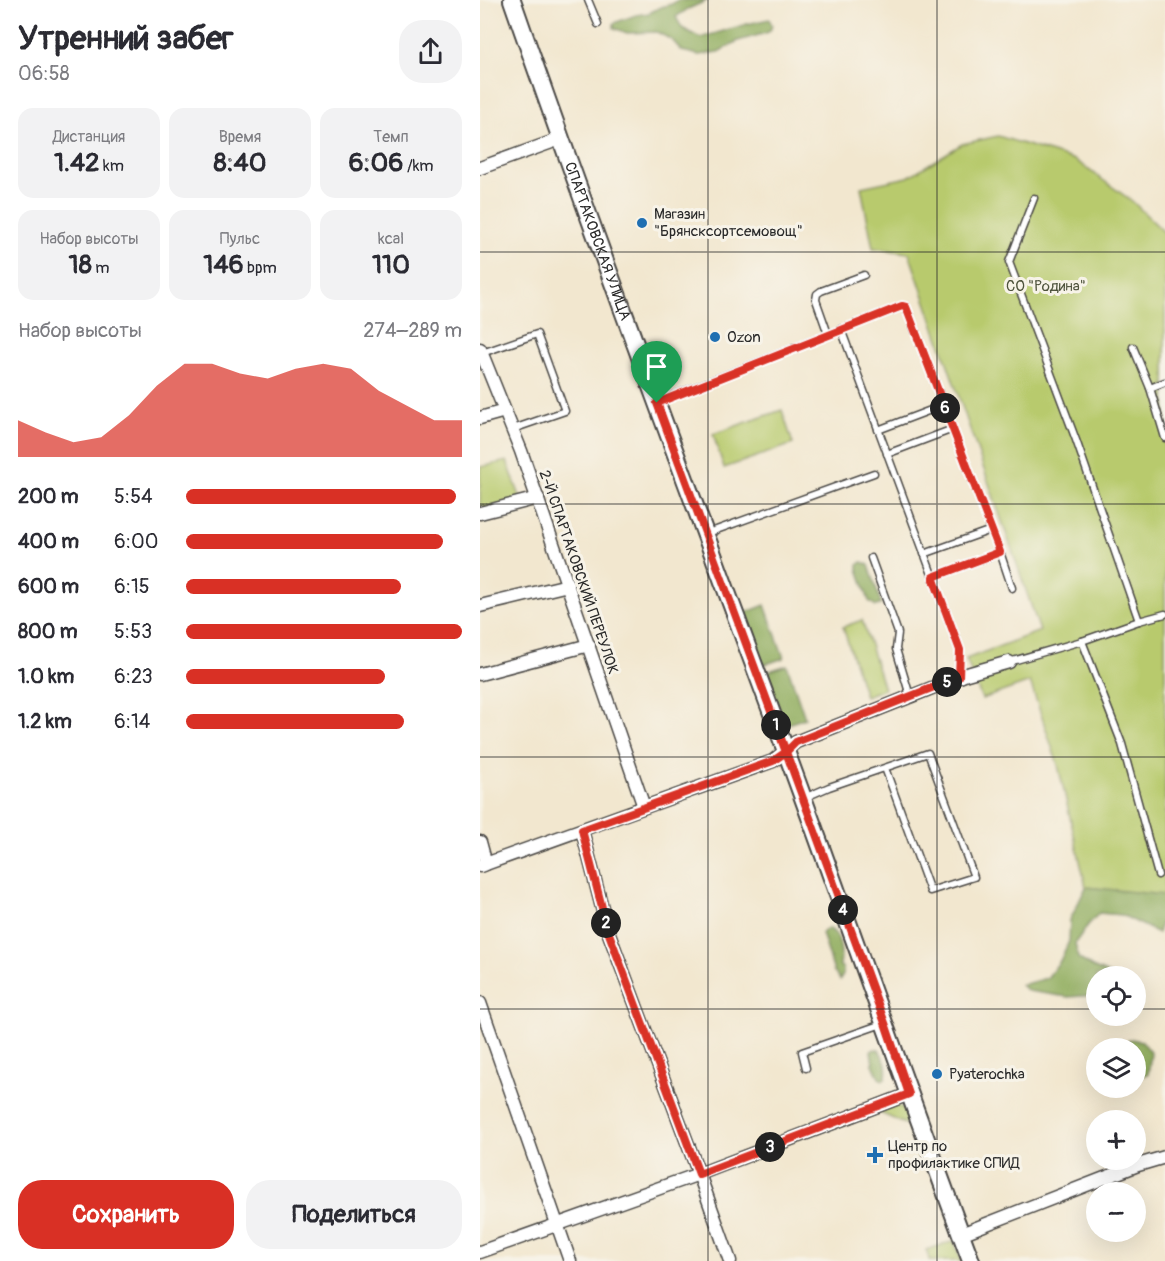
<!DOCTYPE html>
<html lang="ru">
<head>
<meta charset="utf-8">
<style>
	body { margin:0; font-family:Pangolin,sans-serif; background:#f2f2f3; color:#2b2b33; height:100vh; display:flex; flex-direction:column; font-size:22px; white-space:nowrap }
	* { box-sizing:border-box; margin:0 }
	p { font-size:20px; color:#7c7c81 }
	.icon { flex:none; width:33px; height:33px; fill:none; stroke:currentColor; stroke-width:2; stroke-linecap:round; stroke-linejoin:round }
	.map { position:relative; flex:1; overflow:hidden }
	.side { display:flex; flex-direction:column; background:#fff; width:480px }
	.side>* { flex:none }
	.buttons { position:absolute; left:606px; top:966px; display:grid; gap:12px }
	.buttons a { display:grid; place-items:center; width:60px; height:60px; border-radius:50%; background:#fff; box-shadow:0 6px 24px #0002; font-size:30px }
	.pin { position:absolute; display:grid; place-items:center; width:51px; height:51px; color:#fff; margin:-62px -26px; border-radius:50% 50% 50% 0; rotate:-45deg; box-shadow:0 0 6px #0007 }
	.pin .icon { rotate:45deg }
	.km { position:absolute; width:30px; height:30px; margin:-15px; border-radius:50%; background:#222; color:#fff; font-size:16px; line-height:30px; text-align:center }
	.round { display:grid; place-items:center; flex:none; width:63px; height:63px; border-radius:24px; background:#f2f2f3 }
	.summary { display:flex; align-items:center; justify-content:space-between; height:102px; padding:0 18px }
	h1 { font-size:33px; font-weight:700; line-height:45px }
	.stats { display:grid; grid-template-columns:repeat(3,1fr); gap:9px; height:102px; padding:6px 18px }
	.stats div { display:grid; align-content:center; border-radius:15px; background:#f2f2f3; text-align:center }
	.stats b { font-size:26px; font-weight:700 }
	.stats small { font-size:16px; font-weight:400 }
	.stats p { font-size:16px }
	.chart { height:168px; padding:12px 18px }
	.chart p { display:flex; justify-content:space-between }
	.chart svg { width:100%; height:108px; margin-top:6px; fill:#d93025; opacity:.7 }
	.primary-button { display:flex; gap:12px; margin-top:auto; padding:12px 18px }
	.primary-button a { flex:1; height:69px; border-radius:24px; background:#d93025; color:#fff; font-size:24px; font-weight:700; line-height:69px; text-align:center }
	.primary-button a+a { background:#f2f2f3; color:#2b2b33 }
	ul { padding:0 18px; list-style:none; font-size:20px }
	li { display:grid; grid-template-columns:96px 72px 1fr; align-items:center; height:45px }
	li i { height:15px; border-radius:8px; background:#d93025 }
	main { display:flex; flex:1; min-height:0 }
	.map>svg:first-child { display:block }
	.green { fill:#b8ca6d; stroke:#727a4c; stroke-width:1.5 }
	.forest { fill:#92ae60; stroke:#5e6c46; stroke-width:1.5 }
	.lines { fill:none; stroke-linecap:round; stroke-linejoin:round }
	.lane-casing { stroke:#494744; stroke-width:9 }
	.street-casing { stroke:#494744; stroke-width:15 }
	.secondary-casing { stroke:#494744; stroke-width:20 }
	.lane { stroke:#fff; stroke-width:6 }
	.street { stroke:#fff; stroke-width:12 }
	.secondary { stroke:#fff; stroke-width:16 }
	.route-casing { stroke:#fff; stroke-width:12 }
	.route { stroke:#d93025; stroke-width:8 }
	.grid { fill:none; stroke:#2b2b2b; stroke-width:1.5; stroke-opacity:0.55 }
	.poi-dot { fill:#1f6fb2; stroke:#f7f3e8; stroke-width:2 }
	.labels { text-anchor:middle; stroke-width:6; stroke-linejoin:round; paint-order:stroke }
	.poi-label { font-size:15px; fill:#2b2b2b; stroke:#f7f3e8; text-anchor:start }
	.street-label { font-size:15px; fill:#2b2b2b; stroke:#f7f3e8 }
	.park-label { font-size:15px; fill:#4e533c; stroke:#f7f3e8 }
</style>
</head>
<body>
<main>
<section class="side">
<div class="summary"><div><h1>Утренний забег</h1><p>06:58</p></div><a class="round"><svg class="icon" aria-label="share" viewBox="0 0 24 24"><path d="M12 15V3M7 8l5-5 5 5M5 13v7h14v-7"/></svg></a></div>
<div class="stats">
<div><p>Дистанция</p><b>1.42<small> km</small></b></div>
<div><p>Время</p><b>8:40</b></div>
<div><p>Темп</p><b>6:06<small> /km</small></b></div>
</div>
<div class="stats">
<div><p>Набор высоты</p><b>18<small> m</small></b></div>
<div><p>Пульс</p><b>146<small> bpm</small></b></div>
<div><p>kcal</p><b>110</b></div>
</div>
<div class="chart"><p><span>Набор высоты</span>274–289 m</p>
<svg viewBox="0 0 160 44" preserveAspectRatio="none"><path d="M0 44V29L10 34L20 38L30 36L40 27L50 15L60 6L70 6L80 10L90 12L100 8L110 6L120 8L130 17L140 23L150 29L160 29V44z"/></svg>
</div>
<ul>
<li><b>200 m</b>5:54<i style="width:98%"></i></li>
<li><b>400 m</b>6:00<i style="width:93%"></i></li>
<li><b>600 m</b>6:15<i style="width:78%"></i></li>
<li><b>800 m</b>5:53<i style="width:100%"></i></li>
<li><b>1.0 km</b>6:23<i style="width:72%"></i></li>
<li><b>1.2 km</b>6:14<i style="width:79%"></i></li>
</ul>
<div class="primary-button"><a>Сохранить</a><a>Поделиться</a></div>
</section>
<div class="map">
<svg width="685" height="1261" viewBox="0 0 685 1261">
	<rect width="100%" height="100%" fill="#f7f3e8"/>
	<filter id="ink" filterUnits="userSpaceOnUse"><feTurbulence type="fractalNoise" baseFrequency=".0167" numOctaves="2"/><feDisplacementMap in="SourceGraphic" scale="12" xChannelSelector="R" yChannelSelector="G"/><feConvolveMatrix kernelMatrix="1 2 1 2 8 2 1 2 1" color-interpolation-filters="sRGB"/></filter>
	<filter id="wash" filterUnits="userSpaceOnUse"><feTurbulence type="fractalNoise" baseFrequency=".008" numOctaves="4" result="noise"/><feDisplacementMap in="SourceGraphic" scale="24" xChannelSelector="R" yChannelSelector="G"/><feGaussianBlur stdDeviation="1.35" result="paint"/><feColorMatrix in="noise" values="0 0 0 0 0 0 0 0 0 0 0 0 0 0 0 0 0 1.4 0 .05"/><feComposite in="paint" operator="in"/></filter>
	<g filter="url(#wash)">
		<rect width="100%" height="100%" fill="#f2e7cf"/>
		<!-- green -->
		<g class="green">
			<polygon points="518,136 595,160 652,201 685,233 685,896 606,887 578,765 550,682 502,699 486,659 560,631 429,253 393,248 381,187 428,177 482,144"/>
			<polygon points="302,410 313,444 244,468 233,434"/>
			<polygon points="27,461 44,507 0,518 0,467"/>
			<polygon points="382,620 404,689 385,696 363,627"/>
			<polygon points="416,1105 427,1111 434,1128 398,1112"/>
			<polygon points="474,1241 481,1261 450,1261 446,1250"/>
		</g>
		<!-- forest -->
		<g class="forest">
			<polygon points="198,0 228,0 208,9 196,17 202,28 220,38 267,24 289,19 292,25 290,31 286,33 258,41 238,52 219,55 202,51 192,40 177,32 147,33 134,28 134,23 156,15 169,13 181,7 192,4"/>
			<polygon points="382,562 389,565 401,603 400,605 396,606 389,601 378,569 378,565"/>
			<polygon points="285,605 304,658 283,665 265,613"/>
			<polygon points="307,665 325,718 305,725 286,672"/>
			<polygon points="606,887 684,895 685,898 683,918 678,933 642,915 619,913 608,925 595,943 598,958 612,967 633,976 616,976 616,995 588,997 548,991 541,985 567,978 580,961 589,941 590,920"/>
			<path d="M 348,928 C 362,935 362,952 360,966 L 363,968 L 363,975 L 360,980 L 354,972 L 342,933 Z"/>
			<polygon points="651,1039 662,1041 671,1053 668,1074 656,1078 656,1048 640,1048 643,1044"/>
			<path d="M 395,1049 L 399,1050 C 405,1060 409,1069 405,1079 L 403,1080 L 399,1078 L 393,1064 L 391,1051 Z"/>
		</g>
	</g>
	<g filter="url(#ink)">
		<g class="lines">
			<defs>
				<g id="lane">
					<polyline points="108,0 118,24"/>
					<polyline points="554,198 529,262 596,440 659,621"/>
					<polyline points="361,329 480,650 479,676"/>
					<polyline points="348,334 336,300 337,294 341,291 384,275"/>
					<polyline points="653,347 670,388 685,438"/>
					<polyline points="2,353 57,334 85,411 33,429"/>
					<polyline points="670,388 685,382"/>
					<polyline points="177,402 422,306 426,307 520,552 453,577"/>
					<polyline points="398,430 464,405"/>
					<polyline points="407,454 473,429"/>
					<polyline points="228,533 394,473"/>
					<polyline points="520,552 532,588"/>
					<polyline points="444,554 511,530"/>
					<polyline points="391,558 418,633 416,649 430,696"/>
					<polyline points="602,641 642,744 678,875"/>
					<polyline points="529,662 602,641 659,621 685,614"/>
					<polyline points="324,798 349,787 448,753 494,877 450,891 405,768"/>
					<polyline points="326,1068 322,1052 402,1024"/>
				</g>
				<g id="street">
					<polyline points="0,168 80,139"/>
					<polyline points="0,349 41,451 164,807"/>
					<polyline points="0,418 25,411"/>
					<polyline points="0,513 58,498"/>
					<polyline points="0,606 88,585"/>
					<polyline points="0,674 109,645"/>
					<polyline points="102,830 128,931 219,1174 250,1261"/>
					<polyline points="0,842 6,864"/>
					<polyline points="0,866 293,761 316,742 487,674 529,662"/>
					<polyline points="0,1003 90,1261"/>
					<polyline points="481,1234 658,1165 685,1157"/>
					<polyline points="0,1252 219,1174 429,1094"/>
				</g>
				<g id="secondary">
					<path id="s1" d="M 32,0 C 120,253 214,503 307,754 C 369,923 428,1093 491,1261"/>
				</g>
			</defs>
			<!-- lane casing -->
			<use href="#lane" class="lane-casing"/>
			<!-- street casing -->
			<use href="#street" class="street-casing"/>
			<!-- secondary casing -->
			<use href="#secondary" class="secondary-casing"/>
			<!-- lane -->
			<use href="#lane" class="lane"/>
			<!-- street -->
			<use href="#street" class="street"/>
			<!-- secondary -->
			<use href="#secondary" class="secondary"/>
		</g>
	</g>
	<g class="lines" filter="url(#ink)">
		<defs>
			<polyline id="route" points="177,403 306,752 293,761 102,830 128,931 219,1174 429,1094 405,1023 306,752 316,742 479,677 480,650 453,577 520,552 426,307 422,306 177,403"/>
		</defs>
		<!-- route casing -->
		<use href="#route" class="route-casing"/>
		<!-- route -->
		<use href="#route" class="route"/>
	</g>
	<!-- grid -->
	<path class="grid" d="M 228,0 L 228,1261M 457,0 L 457,1261M 0,252 L 685,252M 0,504 L 685,504M 0,757 L 685,757M 0,1009 L 616,1009M 656,1009 L 685,1009"/>
	<!-- markers -->
	<g class="poi-dot">
		<circle cx="162" cy="223" r="6"/>
		<circle cx="235" cy="337" r="6"/>
		<circle cx="457" cy="1074" r="6"/>
		<path d="M392 1146h6v6h6v6h-6v6h-6v-6h-6v-6h6z"/>
	</g>
	<g class="labels">
		<!-- poi labels -->
		<g class="poi-label">
			<text x="174" y="219">Магазин<tspan x="174" dy="17">"Брянсксортсемовощ"</tspan></text>
			<text x="247" y="342">Ozon</text>
			<text x="469" y="1079">Pyaterochka</text>
			<text x="408" y="1151">Центр по<tspan x="408" dy="17">профилактике СПИД</tspan></text>
		</g>
		<!-- street labels -->
		<g class="street-label">
			<text dy="5" stroke="none"><textPath href="#s1" startOffset="256">СПАРТАКОВСКАЯ УЛИЦА</textPath></text>
			<text transform="translate(99 572) rotate(71)" y="5">2-Й СПАРТАКОВСКИЙ ПЕРЕУЛОК</text>
		</g>
		<!-- park labels -->
		<g class="park-label">
			<text x="566" y="291">СО "Родина"</text>
		</g>
	</g>
</svg>
<div class="buttons">
<a><svg class="icon" aria-label="locate" viewBox="0 0 24 24"><circle cx="12" cy="12" r="6"/><path d="M12 2v4M12 18v4M2 12h4M18 12h4"/></svg></a>
<a><svg class="icon" aria-label="layers" viewBox="0 0 24 24"><path d="M12 4l9 5-9 5-9-5zM3 14l9 5 9-5"/></svg></a>
<a>+</a>
<a>−</a>
</div>
<div class="pin" style="left:177px;top:403px;background:#1e9e55"><svg class="icon" aria-label="arrive" viewBox="0 0 24 24"><path d="M6 21V4h12l-3 4 3 4H6"/></svg></div>
<b class="km" style="left:296px;top:725px">1</b>
<b class="km" style="left:126px;top:923px">2</b>
<b class="km" style="left:290px;top:1147px">3</b>
<b class="km" style="left:363px;top:910px">4</b>
<b class="km" style="left:467px;top:682px">5</b>
<b class="km" style="left:465px;top:408px">6</b>
</div>
</main>
</body>
</html>
